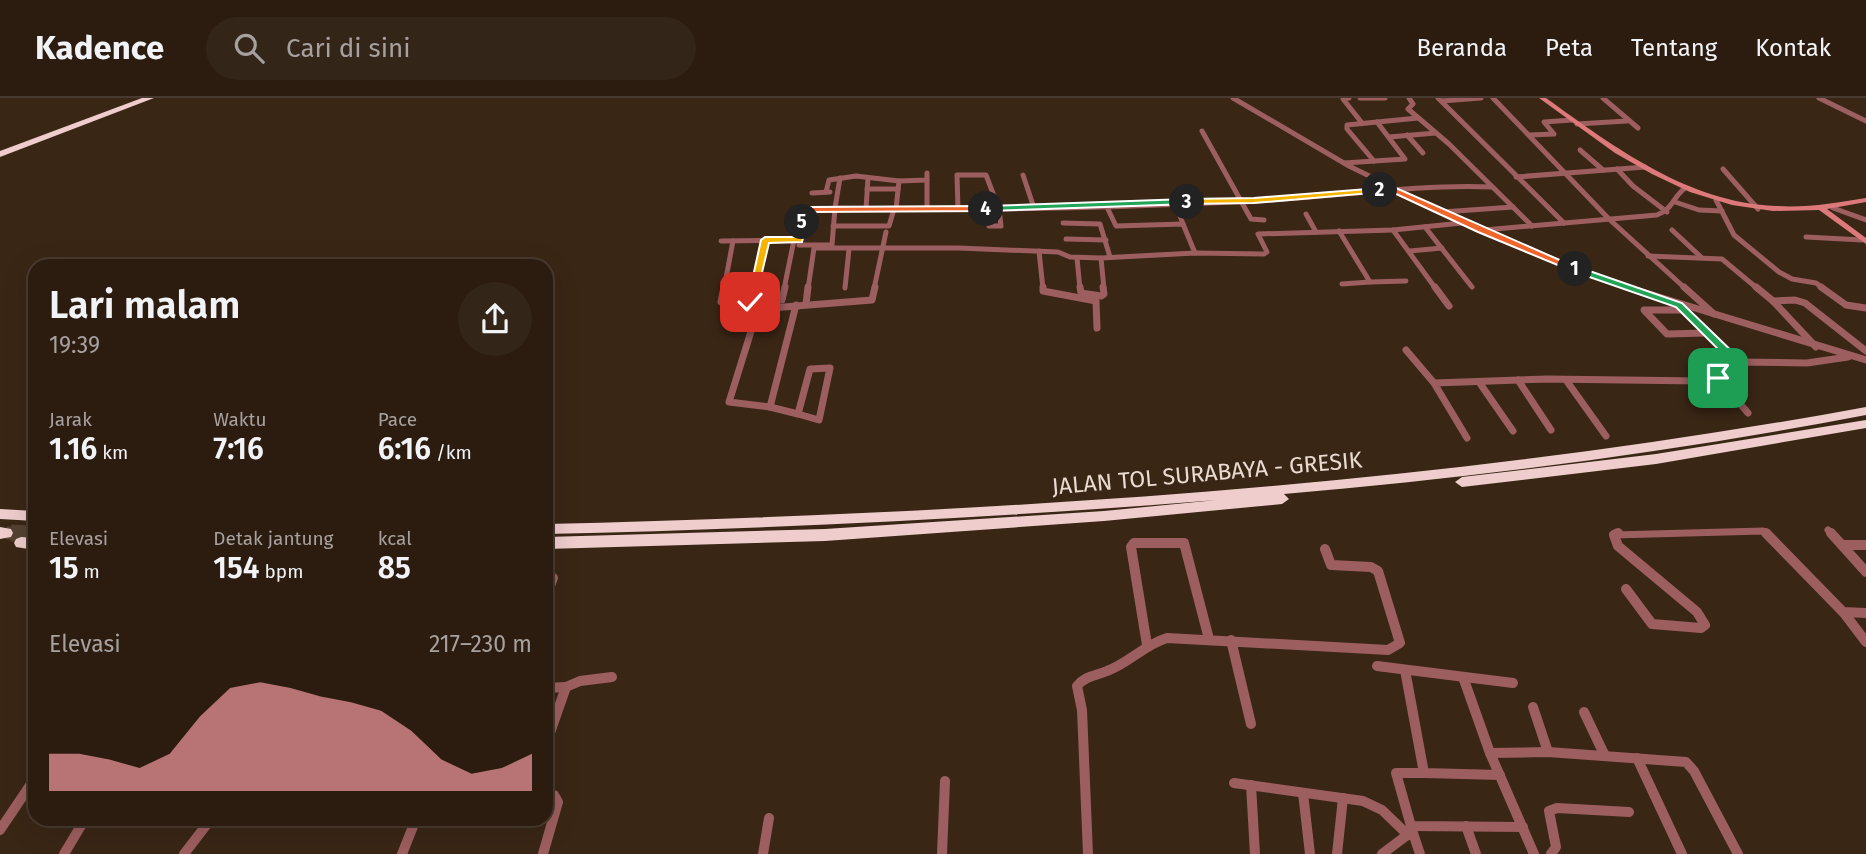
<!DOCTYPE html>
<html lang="id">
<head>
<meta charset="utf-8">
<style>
	body { margin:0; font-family:"Fira Sans",sans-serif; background:#342519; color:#f1f3f6; height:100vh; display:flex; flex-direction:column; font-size:26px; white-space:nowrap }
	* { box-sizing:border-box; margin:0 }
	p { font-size:23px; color:#a6a19f }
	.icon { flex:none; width:38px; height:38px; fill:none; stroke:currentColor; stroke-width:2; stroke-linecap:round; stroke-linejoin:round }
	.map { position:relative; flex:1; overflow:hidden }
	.sheet { position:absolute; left:28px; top:161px; width:525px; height:567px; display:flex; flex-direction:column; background:#2c1c10; border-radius:21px; box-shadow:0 7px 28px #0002,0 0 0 2px #483a30 }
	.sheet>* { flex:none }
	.pin { position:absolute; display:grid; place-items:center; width:60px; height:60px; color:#fff; margin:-30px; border-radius:14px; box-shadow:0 4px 10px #0006 }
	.km { position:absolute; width:35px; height:35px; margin:-18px; border-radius:50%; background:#222; color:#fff; font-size:19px; line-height:35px; text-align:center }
	.round { display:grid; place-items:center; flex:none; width:74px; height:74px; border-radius:37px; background:#342519 }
	.summary { display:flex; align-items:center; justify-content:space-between; height:119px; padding:0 21px }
	h1 { font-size:38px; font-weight:600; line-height:52px }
	.metrics { display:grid; grid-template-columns:repeat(3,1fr); gap:10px; height:119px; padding:7px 21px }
	.metrics div { display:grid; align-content:center }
	.metrics b { font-size:30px; font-weight:600 }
	.metrics small { font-size:19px; font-weight:400 }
	.metrics p { font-size:19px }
	.chart { height:196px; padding:14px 21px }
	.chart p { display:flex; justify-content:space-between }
	.chart svg { width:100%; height:126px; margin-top:7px; fill:#f49aa0; opacity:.7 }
	header { display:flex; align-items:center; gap:42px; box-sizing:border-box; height:98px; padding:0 35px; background:#2c1c10; border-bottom:2px solid #483a30 }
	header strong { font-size:33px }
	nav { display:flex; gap:38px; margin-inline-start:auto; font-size:24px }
	.search { width:490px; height:63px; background:#342519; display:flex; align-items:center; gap:18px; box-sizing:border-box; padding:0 24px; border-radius:38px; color:#a6a19f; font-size:26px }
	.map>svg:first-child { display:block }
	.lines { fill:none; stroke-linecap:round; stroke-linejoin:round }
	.highway-tunnel-far1 { stroke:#544131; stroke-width:13; stroke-dasharray:13 6; stroke-linecap:butt }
	.highway-tunnel { stroke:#544131; stroke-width:17; stroke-dasharray:17 9; stroke-linecap:butt }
	.street-far2 { stroke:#9d5e5f; stroke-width:5 }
	.street-far1 { stroke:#9d5e5f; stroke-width:7 }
	.street { stroke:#9d5e5f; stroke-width:10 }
	.secondary { fill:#dd797b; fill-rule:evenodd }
	.highway { fill:#eecdcc; fill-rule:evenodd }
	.split-1 { fill:#22a559; stroke:#fff; stroke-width:2 }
	.split-2 { fill:#f0652b; stroke:#fff; stroke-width:2 }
	.split-3 { fill:#f5b400; stroke:#fff; stroke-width:2 }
	.split-4 { fill:#22a559; stroke:#fff; stroke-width:2 }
	.split-5 { fill:#f0652b; stroke:#fff; stroke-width:2 }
	.split-6 { fill:#f5b400; stroke:#fff; stroke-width:2 }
	.labels { text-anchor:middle; stroke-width:7; stroke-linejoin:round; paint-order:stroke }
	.street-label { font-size:23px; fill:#e9dbd1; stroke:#3a2615 }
</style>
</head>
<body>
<header>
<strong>Kadence</strong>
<div class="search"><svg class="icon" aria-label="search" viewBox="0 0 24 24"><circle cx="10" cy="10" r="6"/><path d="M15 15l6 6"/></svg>Cari di sini</div>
<nav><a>Beranda</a><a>Peta</a><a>Tentang</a><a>Kontak</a></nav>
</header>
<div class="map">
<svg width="1866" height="756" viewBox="0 0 1866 756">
	<rect width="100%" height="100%" fill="#3a2615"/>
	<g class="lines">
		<!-- highway-tunnel-far1 -->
		<polyline class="highway-tunnel-far1" points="6,435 29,436"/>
		<!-- highway-tunnel -->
		<polyline class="highway-tunnel" points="11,435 29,436"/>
		<!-- street-far2 -->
		<g class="street-far2">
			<polyline points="1233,0 1349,68 1481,133 1631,191"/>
			<polyline points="1349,0 1343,1 1362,25"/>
			<polyline points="1360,0 1385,0"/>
			<polyline points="1409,0 1413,6 1408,11 1449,46 1532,128"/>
			<polyline points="1438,0 1564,125"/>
			<polyline points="1493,0 1609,121 1686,191"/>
			<polyline points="1603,0 1638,30"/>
			<polyline points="1819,0 1866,23"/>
			<polyline points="1442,3 1481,0"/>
			<polyline points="1577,26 1627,23"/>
			<polyline points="1202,33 1251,121 1264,122"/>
			<polyline points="1407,37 1423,55"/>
			<polyline points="1529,37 1554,36 1544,24 1572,22"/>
			<polyline points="1389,39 1436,35"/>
			<polyline points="1580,52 1603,72"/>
			<polyline points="1374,63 1347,31 1347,27 1418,20"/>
			<polyline points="1344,65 1405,61 1377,24"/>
			<polyline points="1617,71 1633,88 1667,114"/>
			<polyline points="1723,71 1758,111"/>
			<polyline points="1023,77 1034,110"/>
			<polyline points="1516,79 1645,69"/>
			<polyline points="927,82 927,111"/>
			<polyline points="867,91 898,91"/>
			<polyline points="826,94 829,82 856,78 899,83"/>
			<polyline points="812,95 830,94"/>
			<polyline points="1716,102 1734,137 1779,174 1792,181 1816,185 1824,191"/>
			<polyline points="1175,104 1183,126"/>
			<polyline points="1675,104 1699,112 1722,113"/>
			<polyline points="1106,107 1116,128 1183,126 1195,155"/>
			<polygon points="835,110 832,147 799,147 804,113"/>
			<polyline points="835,110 840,80"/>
			<path d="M 835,110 C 975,113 1115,110 1254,103 C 1334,99 1412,86 1492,89"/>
			<polyline points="1833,110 1866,122"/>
			<polyline points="866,111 868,80"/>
			<polyline points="896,111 899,83 927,82 927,75"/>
			<polyline points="958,111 957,77 986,77 999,111 1001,128 989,128"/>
			<polyline points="1442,114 1513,109"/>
			<polyline points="1306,116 1316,134"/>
			<polyline points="1063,125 1100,126 1110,159"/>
			<polyline points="833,128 889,128 894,111"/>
			<polyline points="1425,129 1472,189"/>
			<polyline points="1393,132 1436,191"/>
			<path d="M 1484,132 L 1657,117 C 1673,111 1673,99 1685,90"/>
			<polyline points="1672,132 1701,159"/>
			<polyline points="1339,133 1370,184 1406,183"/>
			<polyline points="1806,139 1862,142"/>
			<polyline points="1066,141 1106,142"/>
			<polyline points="721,143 799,142"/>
			<polyline points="1039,153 1043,191"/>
			<polyline points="1410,153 1442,150"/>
			<polyline points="1648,158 1722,161 1758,191"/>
			<polyline points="1077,160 1080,191"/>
			<polyline points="1342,186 1370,184"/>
			<polyline points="845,190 849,151"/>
			<polyline points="724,191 733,143"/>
			<polyline points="755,191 765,142"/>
			<polyline points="784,191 794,142"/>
			<polyline points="808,191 814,150 959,150 1058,154 1070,159 1101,160"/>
			<polyline points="874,191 886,134"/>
			<polyline points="1104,191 1101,160 1195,155 1264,156 1267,154 1258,136 1393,132 1462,125"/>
		</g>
		<!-- street-far1 -->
		<g class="street-far1">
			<polyline points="724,189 721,204 753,203 756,189"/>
			<polyline points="1043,189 1043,193 1096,203 1097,230"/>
			<polyline points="1080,189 1081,195 1101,198 1104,196 1103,189"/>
			<polyline points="1435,189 1449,208"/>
			<polyline points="1626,189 1866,262"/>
			<polyline points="1684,189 1714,216"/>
			<polyline points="1756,189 1773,203 1816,249"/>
			<polyline points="1821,189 1846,207 1866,210"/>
			<polyline points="782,202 785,189"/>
			<polyline points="1773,203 1795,202 1805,205 1866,253"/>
			<polyline points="806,206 808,189"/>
			<polyline points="1679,209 1738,264"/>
			<polyline points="1681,212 1644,212 1667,236 1706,235"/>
			<polyline points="1406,252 1434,285"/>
			<polygon points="830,270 819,322 798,316 810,271"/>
			<polyline points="1718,280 1748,315"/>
			<polyline points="1518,282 1551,332"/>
			<polyline points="1566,282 1606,338"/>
			<polyline points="1479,284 1513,333"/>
			<polyline points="770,309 796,207"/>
			<polyline points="798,316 770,309 729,304 758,211 872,202 875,189"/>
			<polyline points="1467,340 1434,285 1547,281 1700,283 1726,276 1738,264 1807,265 1848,259"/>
			<polyline points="1828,432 1833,437"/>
			<polyline points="1614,437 1763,433 1768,437"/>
		</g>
		<!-- street -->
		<g class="street">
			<polyline points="1618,435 1614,437 1618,448 1697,514 1705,527 1701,530 1652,526 1626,491"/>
			<polyline points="1766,435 1843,514 1866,515"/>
			<polyline points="1831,435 1866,474"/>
			<polyline points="1842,447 1866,447"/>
			<polyline points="546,498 553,480"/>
			<polyline points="1844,515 1866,544"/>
			<polyline points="1231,542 1251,626"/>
			<polyline points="1147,547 1131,449 1134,445 1184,445 1209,541"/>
			<polyline points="1377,568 1513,585"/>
			<polyline points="1405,572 1424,675 1500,677"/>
			<polyline points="1463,579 1490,655 1534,756"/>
			<polyline points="546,590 566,589"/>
			<polyline points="1533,609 1548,654"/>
			<polyline points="1584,614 1605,658"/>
			<polyline points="546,646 566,589 580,583 612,579"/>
			<polyline points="1490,655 1548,654 1686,664 1694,673 1738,756"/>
			<polyline points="1637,660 1682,756"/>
			<polyline points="1424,675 1396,675 1411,728 1523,729"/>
			<polyline points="1234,685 1363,703 1382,712 1408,737"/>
			<polyline points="1251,687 1255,756"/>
			<polyline points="1303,695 1310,756"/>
			<polyline points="1466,728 1476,756"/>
			<polyline points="1411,729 1420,756"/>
			<polyline points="0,732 35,680"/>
			<polyline points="64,756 85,721"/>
			<polyline points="184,756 211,721"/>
			<polyline points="402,756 416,721"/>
			<polyline points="543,756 558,704 554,697 546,695"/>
			<polyline points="763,756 769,720"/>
			<polyline points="942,756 945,683"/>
			<path d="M 1088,756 L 1082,612 L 1077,588 C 1085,578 1095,578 1107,573 C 1129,565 1144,547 1167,540 L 1388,552 L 1400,545 L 1378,473 L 1371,469 L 1331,467 L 1325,451"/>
			<polyline points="1337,756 1343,700"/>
			<polyline points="1382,756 1410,735"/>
			<polyline points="1551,756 1556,749 1549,713 1557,710 1629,714"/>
		</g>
		<!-- secondary -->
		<path class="secondary" d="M 1539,0 L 1546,0 C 1614,49 1689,105 1776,108 C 1806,110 1836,105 1866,100 L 1866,104 L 1827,111 L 1866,140 L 1866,146 L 1819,112 L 1773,113 L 1732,107 L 1690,94 L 1652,76 L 1615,55 Z"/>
		<!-- highway -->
		<g class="highway">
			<polygon points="142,0 154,0 0,59 0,53"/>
			<path d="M 1866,309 L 1866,317 C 1673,354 1479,379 1284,396 L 1289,401 L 1282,406 L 1104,423 L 825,443 L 546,451 L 546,439 L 825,431 L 1104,413 L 1217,402 C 994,420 770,431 546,436 L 546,426 C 988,415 1431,389 1866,309 Z"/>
			<polygon points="1866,322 1866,330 1656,366 1462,389 1455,384 1462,379 1656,356"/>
			<polygon points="0,411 35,413 35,423 0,421"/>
			<polygon points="0,429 11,431 13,435 11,439 0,441"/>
			<polygon points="21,439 35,440 35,452 16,449 14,445 16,441"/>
		</g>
	</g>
	<!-- split-1 -->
	<polygon class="split-1" points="1575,168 1682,205 1743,264 1734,277 1715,282 1715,278 1727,272 1732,265 1676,209 1572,173 1571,171"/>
	<!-- split-2 -->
	<polygon class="split-2" points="1380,90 1396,90 1580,171 1572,173 1478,134 1392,94 1377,94"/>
	<!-- split-3 -->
	<polygon class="split-3" points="1380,90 1383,94 1254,105 1187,106 1183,104 1187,101 1254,100"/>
	<!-- split-4 -->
	<polygon class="split-4" points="1187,101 1190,106 986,113 982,111 986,108"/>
	<!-- split-5 -->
	<polygon class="split-5" points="986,108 989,113 809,114 805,126 798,124 802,111 809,109"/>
	<!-- split-6 -->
	<polygon class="split-6" points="802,121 807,124 802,144 769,145 755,204 747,206 761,142 765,139 795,139 798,124"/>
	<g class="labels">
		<!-- street labels -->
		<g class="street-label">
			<text transform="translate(1207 375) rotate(-5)" y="8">JALAN TOL SURABAYA - GRESIK</text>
		</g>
	</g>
</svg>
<div class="pin" style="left:1718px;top:280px;background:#1e9e55"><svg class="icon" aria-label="arrive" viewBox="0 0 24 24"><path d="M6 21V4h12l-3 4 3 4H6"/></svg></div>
<div class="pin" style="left:750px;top:204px;background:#d93025"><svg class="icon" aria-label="check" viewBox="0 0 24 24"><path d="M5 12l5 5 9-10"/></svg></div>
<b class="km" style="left:1575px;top:171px">1</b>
<b class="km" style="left:1380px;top:92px">2</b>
<b class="km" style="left:1187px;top:104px">3</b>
<b class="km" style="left:986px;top:111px">4</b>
<b class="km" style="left:802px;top:124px">5</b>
<section class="sheet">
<div class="summary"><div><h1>Lari malam</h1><p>19:39</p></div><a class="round"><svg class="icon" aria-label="share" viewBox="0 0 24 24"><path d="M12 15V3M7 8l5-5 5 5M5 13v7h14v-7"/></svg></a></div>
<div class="metrics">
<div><p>Jarak</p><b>1.16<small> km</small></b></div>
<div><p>Waktu</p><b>7:16</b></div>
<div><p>Pace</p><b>6:16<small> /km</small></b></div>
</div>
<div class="metrics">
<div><p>Elevasi</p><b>15<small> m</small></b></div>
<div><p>Detak jantung</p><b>154<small> bpm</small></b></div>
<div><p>kcal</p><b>85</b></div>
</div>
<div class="chart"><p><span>Elevasi</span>217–230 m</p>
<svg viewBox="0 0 160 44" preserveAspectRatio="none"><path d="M0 44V31L10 31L20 33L30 36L40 31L50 18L60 8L70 6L80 8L90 11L100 13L110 16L120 23L130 33L140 38L150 36L160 31V44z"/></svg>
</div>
</section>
</div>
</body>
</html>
